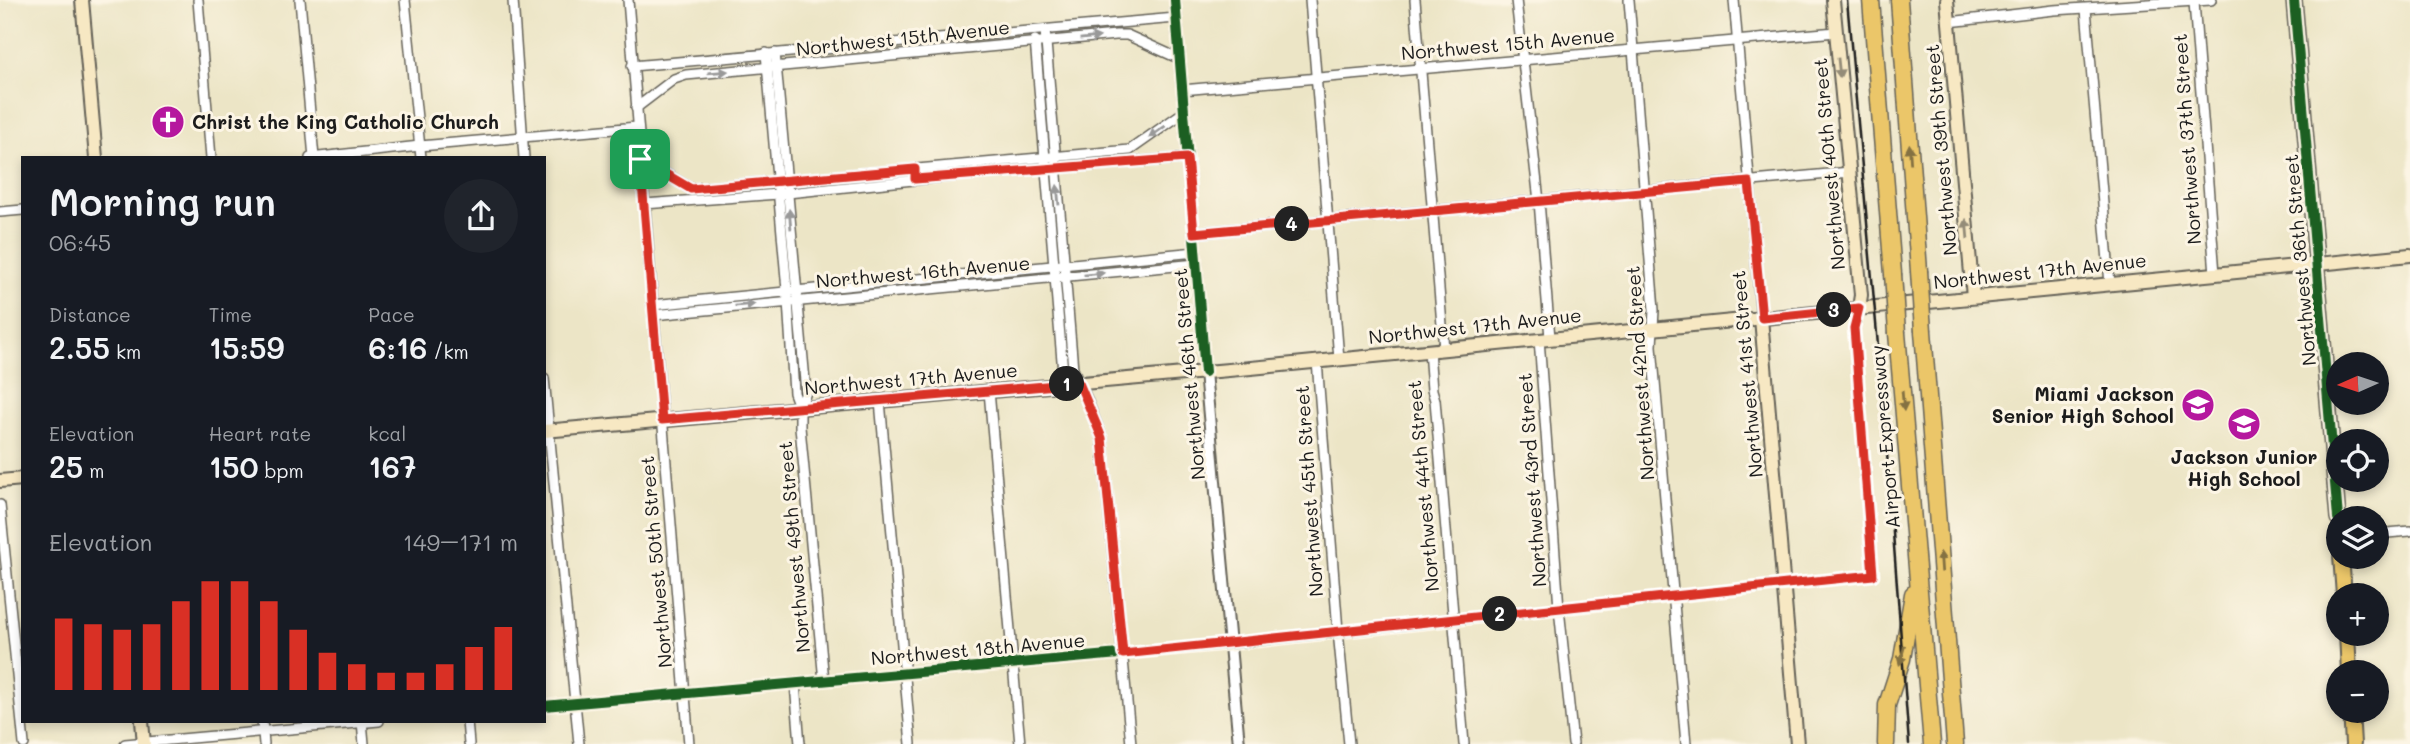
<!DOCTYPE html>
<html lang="en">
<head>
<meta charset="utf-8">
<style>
	body { margin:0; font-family:Mali,sans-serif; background:#20242c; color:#f1f3f6; height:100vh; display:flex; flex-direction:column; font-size:26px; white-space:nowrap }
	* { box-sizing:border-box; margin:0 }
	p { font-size:23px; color:#9ea1a6 }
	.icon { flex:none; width:38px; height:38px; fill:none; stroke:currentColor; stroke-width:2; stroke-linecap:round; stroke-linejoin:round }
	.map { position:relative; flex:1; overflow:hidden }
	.details { position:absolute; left:21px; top:156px; width:525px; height:567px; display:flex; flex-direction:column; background:#171b24; border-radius:0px; box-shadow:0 4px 10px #0003 }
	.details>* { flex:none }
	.needle { width:46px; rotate:267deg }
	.fabs { position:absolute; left:2326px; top:352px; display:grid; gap:14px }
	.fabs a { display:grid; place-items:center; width:63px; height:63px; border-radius:50%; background:#171b24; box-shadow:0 4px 10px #0003; font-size:35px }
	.pin { position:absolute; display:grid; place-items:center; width:60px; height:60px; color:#fff; margin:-30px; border-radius:14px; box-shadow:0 4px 10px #0006 }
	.km { position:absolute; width:35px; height:35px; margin:-18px; border-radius:50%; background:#222; color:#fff; font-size:19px; line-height:35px; text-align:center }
	.round { display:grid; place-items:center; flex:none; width:74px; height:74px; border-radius:37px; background:#20242c }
	.summary { display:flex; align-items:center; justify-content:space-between; height:119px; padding:0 28px }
	h1 { font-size:38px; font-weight:600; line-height:52px }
	.figures { display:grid; grid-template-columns:repeat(3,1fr); gap:10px; height:119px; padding:7px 28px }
	.figures div { display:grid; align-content:center }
	.figures b { font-size:30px; font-weight:600 }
	.figures small { font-size:19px; font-weight:400 }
	.figures p { font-size:19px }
	.chart { height:196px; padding:14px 28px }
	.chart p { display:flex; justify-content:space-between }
	.chart svg { width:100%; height:126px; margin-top:7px; stroke:#d93025; stroke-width:6 }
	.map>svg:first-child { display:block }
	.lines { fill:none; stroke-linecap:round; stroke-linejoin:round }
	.minor-casing { stroke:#656258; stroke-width:12 }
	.tertiary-casing { stroke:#656258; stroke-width:14 }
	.secondary-casing { stroke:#656258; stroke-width:16 }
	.primary-casing { stroke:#656258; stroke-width:18 }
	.motorway-casing { stroke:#656258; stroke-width:19 }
	.minor { stroke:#fff; stroke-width:9 }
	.tertiary { stroke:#fff; stroke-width:10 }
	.secondary { stroke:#f7e8c3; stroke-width:12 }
	.primary { stroke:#ebc669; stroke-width:14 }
	.motorway { stroke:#ebc669; stroke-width:16 }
	.rail { stroke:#1c1c1c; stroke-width:2.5 }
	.motorway-bridge-casing { stroke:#656258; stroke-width:19; stroke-linecap:butt }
	.motorway-bridge { stroke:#ebc669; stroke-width:16 }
	.cycleway-casing { stroke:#fcf5e5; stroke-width:15 }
	.cycleway { stroke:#1b5e20; stroke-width:10 }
	.oneway { fill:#999 }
	.oneway2 { fill:#948c78 }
	.oneway3 { fill:#847142 }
	.route-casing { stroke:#fff; stroke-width:14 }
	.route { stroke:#d93025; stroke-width:9 }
	.labels { text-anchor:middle; stroke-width:6; stroke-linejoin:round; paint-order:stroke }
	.street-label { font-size:19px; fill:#1c1c1c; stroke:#fcf5e5 }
	.poi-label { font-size:19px; font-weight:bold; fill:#1c1c1c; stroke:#fcf5e5; text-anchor:start }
</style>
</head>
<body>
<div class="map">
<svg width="2410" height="744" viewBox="0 0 2410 744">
	<rect width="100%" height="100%" fill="#fcf5e5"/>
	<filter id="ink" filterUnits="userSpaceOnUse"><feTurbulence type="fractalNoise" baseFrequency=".0143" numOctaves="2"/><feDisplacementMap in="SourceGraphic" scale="14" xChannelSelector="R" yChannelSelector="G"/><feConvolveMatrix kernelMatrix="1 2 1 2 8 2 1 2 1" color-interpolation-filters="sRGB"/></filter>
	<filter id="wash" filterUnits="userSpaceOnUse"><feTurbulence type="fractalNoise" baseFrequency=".00686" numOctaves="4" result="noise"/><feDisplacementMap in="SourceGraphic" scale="28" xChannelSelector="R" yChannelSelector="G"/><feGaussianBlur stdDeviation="1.57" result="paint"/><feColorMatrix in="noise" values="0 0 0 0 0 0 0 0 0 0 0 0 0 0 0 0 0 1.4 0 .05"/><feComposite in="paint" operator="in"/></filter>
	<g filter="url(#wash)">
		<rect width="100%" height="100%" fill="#ece5c6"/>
	</g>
	<g filter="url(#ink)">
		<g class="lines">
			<defs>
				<g id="minor">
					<polyline points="198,0 211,158"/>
					<polyline points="300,0 314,158"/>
					<polyline points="405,0 421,158"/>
					<polyline points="513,0 524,158"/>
					<polyline points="628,0 689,744"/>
					<polyline points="1310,0 1339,359"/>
					<polyline points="1415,0 1444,349"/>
					<polyline points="1516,0 1539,201 1550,338"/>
					<polyline points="1629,0 1654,310 1652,346 1686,744"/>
					<polyline points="1734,0 1761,318"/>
					<polyline points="2194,2 2215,274"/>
					<polyline points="2086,9 2110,284"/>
					<polyline points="1949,22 2054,10 2211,0"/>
					<polyline points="1045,30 1073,369 1086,397 1102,438 1131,744"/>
					<polyline points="1035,40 1064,384"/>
					<polyline points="766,53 788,301 794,393 800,409"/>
					<polyline points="775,53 806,392 800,409 800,427 824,681"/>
					<polyline points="632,66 1176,18"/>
					<polyline points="1182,90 1836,32"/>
					<polyline points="636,108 674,79 686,75 1116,35 1127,35 1180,59"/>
					<polyline points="310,158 420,146 637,127"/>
					<polyline points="640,158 691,189 1130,150 1184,112"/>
					<polyline points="644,204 778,194 981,173 1187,158"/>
					<polyline points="0,212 23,210"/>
					<polyline points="1194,233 1850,172"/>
					<polyline points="652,305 1196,252"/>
					<polyline points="653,315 1197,264"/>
					<polyline points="1539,339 1559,608 1573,744"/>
					<polyline points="1429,350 1432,390 1435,400 1464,744"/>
					<polyline points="1317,361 1338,631 1349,744"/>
					<polyline points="544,378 579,744"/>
					<polyline points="989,391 1020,744"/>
					<polyline points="880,401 911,744"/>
					<polyline points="0,505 24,744"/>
					<polyline points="2376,534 2410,531"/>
					<polyline points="795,684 800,744"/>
					<polyline points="544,706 1230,644 1873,575 1854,328 1859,308"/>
					<polyline points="262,721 264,744"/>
					<polyline points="362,721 364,744"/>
					<polyline points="467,721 469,744"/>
					<polyline points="125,744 379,721"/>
				</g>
				<polyline id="tertiary" points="1175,0 1205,372 1239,744"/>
				<g id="secondary">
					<polyline points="82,0 96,158"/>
					<polyline points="1833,0 1861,295 1859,308"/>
					<polyline points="1947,0 1973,297"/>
					<polyline points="1761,318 1797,744"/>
					<polyline points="544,431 1251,368 2410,255"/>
					<polyline points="0,481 23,479"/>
					<polyline points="142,721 144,744"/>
				</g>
				<g id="primary">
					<polyline points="2294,0 2338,518"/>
					<polyline points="2341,556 2344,595"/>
					<polyline points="2347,634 2349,672"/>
					<polyline points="2351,710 2353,744"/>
				</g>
				<g id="motorway">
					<polyline points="1871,0 1893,274"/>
					<polyline points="1899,0 1919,271"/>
					<polyline points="1923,331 1955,744"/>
					<polyline points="1897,333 1932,744"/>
					<polyline points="1886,744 1887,705 1902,659 1913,594"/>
				</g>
			</defs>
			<!-- minor casing -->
			<use href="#minor" class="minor-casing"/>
			<!-- tertiary casing -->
			<use href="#tertiary" class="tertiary-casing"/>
			<!-- secondary casing -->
			<use href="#secondary" class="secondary-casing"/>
			<!-- primary casing -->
			<use href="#primary" class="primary-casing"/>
			<!-- motorway casing -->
			<use href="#motorway" class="motorway-casing"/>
			<!-- minor -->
			<use href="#minor" class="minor"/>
			<!-- tertiary -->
			<use href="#tertiary" class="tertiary"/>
			<!-- secondary -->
			<use href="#secondary" class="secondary"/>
			<!-- primary -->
			<use href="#primary" class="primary"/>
			<!-- motorway -->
			<use href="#motorway" class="motorway"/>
			<!-- rail -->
			<polyline class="rail" points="1847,0 1883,401 1909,744"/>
			<defs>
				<g id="motorway-bridge">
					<polyline points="1919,271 1923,331"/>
					<polyline points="1893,274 1897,333"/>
				</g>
			</defs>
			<!-- motorway-bridge casing -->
			<use href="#motorway-bridge" class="motorway-bridge-casing"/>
			<!-- motorway-bridge -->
			<use href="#motorway-bridge" class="motorway-bridge"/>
			<defs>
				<g id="cycleway">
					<polyline points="1175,0 1205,372"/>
					<polyline points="2294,0 2338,518"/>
					<polyline points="544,706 1230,644 1873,575 1854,328 1859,308"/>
				</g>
			</defs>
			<!-- cycleway casing -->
			<use href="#cycleway" class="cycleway-casing"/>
			<!-- cycleway -->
			<use href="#cycleway" class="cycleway"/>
		</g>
		<!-- one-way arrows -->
		<defs><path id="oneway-solid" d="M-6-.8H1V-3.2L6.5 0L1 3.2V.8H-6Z" transform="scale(1.75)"/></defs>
		<g class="oneway">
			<use href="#oneway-solid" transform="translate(1090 38) rotate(-6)"/>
			<use href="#oneway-solid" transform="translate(718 72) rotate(-5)"/>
			<use href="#oneway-solid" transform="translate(1157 132) rotate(145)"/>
			<use href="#oneway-solid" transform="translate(1058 195) rotate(-95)"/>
			<use href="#oneway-solid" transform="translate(790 219) rotate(-95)"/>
			<use href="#oneway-solid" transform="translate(1094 274) rotate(-6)"/>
			<use href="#oneway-solid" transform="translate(745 305) rotate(-6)"/>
		</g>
		<g class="oneway2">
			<use href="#oneway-solid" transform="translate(1839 68) rotate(84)"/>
			<use href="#oneway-solid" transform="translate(1967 229) rotate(-95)"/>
		</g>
		<g class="oneway3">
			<use href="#oneway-solid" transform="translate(1910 154) rotate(-94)"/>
			<use href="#oneway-solid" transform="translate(1903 401) rotate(85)"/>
			<use href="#oneway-solid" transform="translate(1941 562) rotate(-94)"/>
			<use href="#oneway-solid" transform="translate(1902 655) rotate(105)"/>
		</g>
	</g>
	<g class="lines" filter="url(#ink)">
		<defs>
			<polygon id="route" points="1187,158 1194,233 1749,182 1762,318 1859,308 1854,328 1873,575 1123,654 1102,438 1079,383 662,420 640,159 691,189 915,169 915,179"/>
		</defs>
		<!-- route casing -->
		<use href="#route" class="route-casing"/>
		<!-- route -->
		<use href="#route" class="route"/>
	</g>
	<!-- icons -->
	<defs>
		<symbol id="church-disc" viewBox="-11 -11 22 22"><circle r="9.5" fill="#b5179e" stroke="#fcf5e5"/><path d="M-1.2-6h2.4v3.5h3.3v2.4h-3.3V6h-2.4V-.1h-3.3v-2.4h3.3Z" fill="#fff"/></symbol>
		<symbol id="school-disc" viewBox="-11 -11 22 22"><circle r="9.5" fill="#b5179e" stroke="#fcf5e5"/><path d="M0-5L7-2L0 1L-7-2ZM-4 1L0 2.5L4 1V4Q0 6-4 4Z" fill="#fff"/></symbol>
	</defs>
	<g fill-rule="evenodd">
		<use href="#church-disc" x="149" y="103" width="38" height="38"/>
		<use href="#school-disc" x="2179" y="386" width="38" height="38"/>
		<use href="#school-disc" x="2225" y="405" width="38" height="38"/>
	</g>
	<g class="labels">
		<!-- street labels -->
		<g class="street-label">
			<text transform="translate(903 38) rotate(-6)" y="7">Northwest 15th Avenue</text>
			<text transform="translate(1508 44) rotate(-5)" y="7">Northwest 15th Avenue</text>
			<text transform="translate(2187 139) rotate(-94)" y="7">Northwest 37th Street</text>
			<text transform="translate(1941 150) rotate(-95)" y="7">Northwest 39th Street</text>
			<text transform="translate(1829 164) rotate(-95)" y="7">Northwest 40th Street</text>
			<text transform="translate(2300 260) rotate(-95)" y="7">Northwest 36th Street</text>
			<text transform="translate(2040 271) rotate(-6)" y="7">Northwest 17th Avenue</text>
			<text transform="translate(923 272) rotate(-5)" y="7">Northwest 16th Avenue</text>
			<text transform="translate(1475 326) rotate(-6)" y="7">Northwest 17th Avenue</text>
			<text transform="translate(1640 373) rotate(-94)" y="7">Northwest 42nd Street</text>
			<text transform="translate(1189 374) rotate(-95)" y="7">Northwest 46th Street</text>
			<text transform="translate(1747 374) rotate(-95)" y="7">Northwest 41st Street</text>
			<text transform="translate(911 379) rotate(-5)" y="7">Northwest 17th Avenue</text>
			<text transform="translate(1885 437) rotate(-95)" y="7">Airport Expressway</text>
			<text transform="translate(1532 480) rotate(-94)" y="7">Northwest 43rd Street</text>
			<text transform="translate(1423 486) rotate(-95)" y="7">Northwest 44th Street</text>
			<text transform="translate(1309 491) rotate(-94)" y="7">Northwest 45th Street</text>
			<text transform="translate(794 547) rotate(-95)" y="7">Northwest 49th Street</text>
			<text transform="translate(656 562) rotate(-95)" y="7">Northwest 50th Street</text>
			<text transform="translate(978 649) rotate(-5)" y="7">Northwest 18th Avenue</text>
		</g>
		<!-- poi labels -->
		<g class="poi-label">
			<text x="192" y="129">Christ the King Catholic Church</text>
			<text x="2174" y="401" text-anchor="end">Miami Jackson<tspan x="2174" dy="22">Senior High School</tspan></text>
			<text x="2244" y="464" text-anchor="middle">Jackson Junior<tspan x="2244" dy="22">High School</tspan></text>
		</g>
	</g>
</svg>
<div class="fabs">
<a><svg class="needle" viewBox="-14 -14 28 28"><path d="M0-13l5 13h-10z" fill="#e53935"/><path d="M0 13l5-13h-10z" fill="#9ea1a6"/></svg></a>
<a><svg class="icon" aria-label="locate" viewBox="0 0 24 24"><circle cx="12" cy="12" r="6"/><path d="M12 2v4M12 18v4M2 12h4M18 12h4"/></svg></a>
<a><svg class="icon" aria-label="layers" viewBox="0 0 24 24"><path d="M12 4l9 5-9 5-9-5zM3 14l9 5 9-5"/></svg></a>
<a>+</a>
<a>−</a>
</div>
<div class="pin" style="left:640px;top:159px;background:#1e9e55"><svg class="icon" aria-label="arrive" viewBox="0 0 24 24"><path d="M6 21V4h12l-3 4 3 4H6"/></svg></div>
<b class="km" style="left:1067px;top:384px">1</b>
<b class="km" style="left:1500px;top:614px">2</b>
<b class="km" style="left:1834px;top:310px">3</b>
<b class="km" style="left:1292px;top:224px">4</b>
<section class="details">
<div class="summary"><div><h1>Morning run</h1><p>06:45</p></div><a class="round"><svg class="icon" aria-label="share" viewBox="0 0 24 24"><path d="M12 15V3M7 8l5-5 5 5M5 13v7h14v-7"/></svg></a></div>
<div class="figures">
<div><p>Distance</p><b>2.55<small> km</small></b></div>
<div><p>Time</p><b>15:59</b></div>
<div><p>Pace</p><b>6:16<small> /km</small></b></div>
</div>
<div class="figures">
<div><p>Elevation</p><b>25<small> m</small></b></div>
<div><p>Heart rate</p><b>150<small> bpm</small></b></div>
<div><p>kcal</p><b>167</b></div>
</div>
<div class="chart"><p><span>Elevation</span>149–171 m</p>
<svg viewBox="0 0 160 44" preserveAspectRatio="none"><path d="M5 44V19M15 44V21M25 44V23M35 44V21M45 44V13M55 44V6M65 44V6M75 44V13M85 44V23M95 44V31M105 44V35M115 44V38M125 44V38M135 44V35M145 44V29M155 44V22"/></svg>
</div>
</section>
</div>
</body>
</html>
